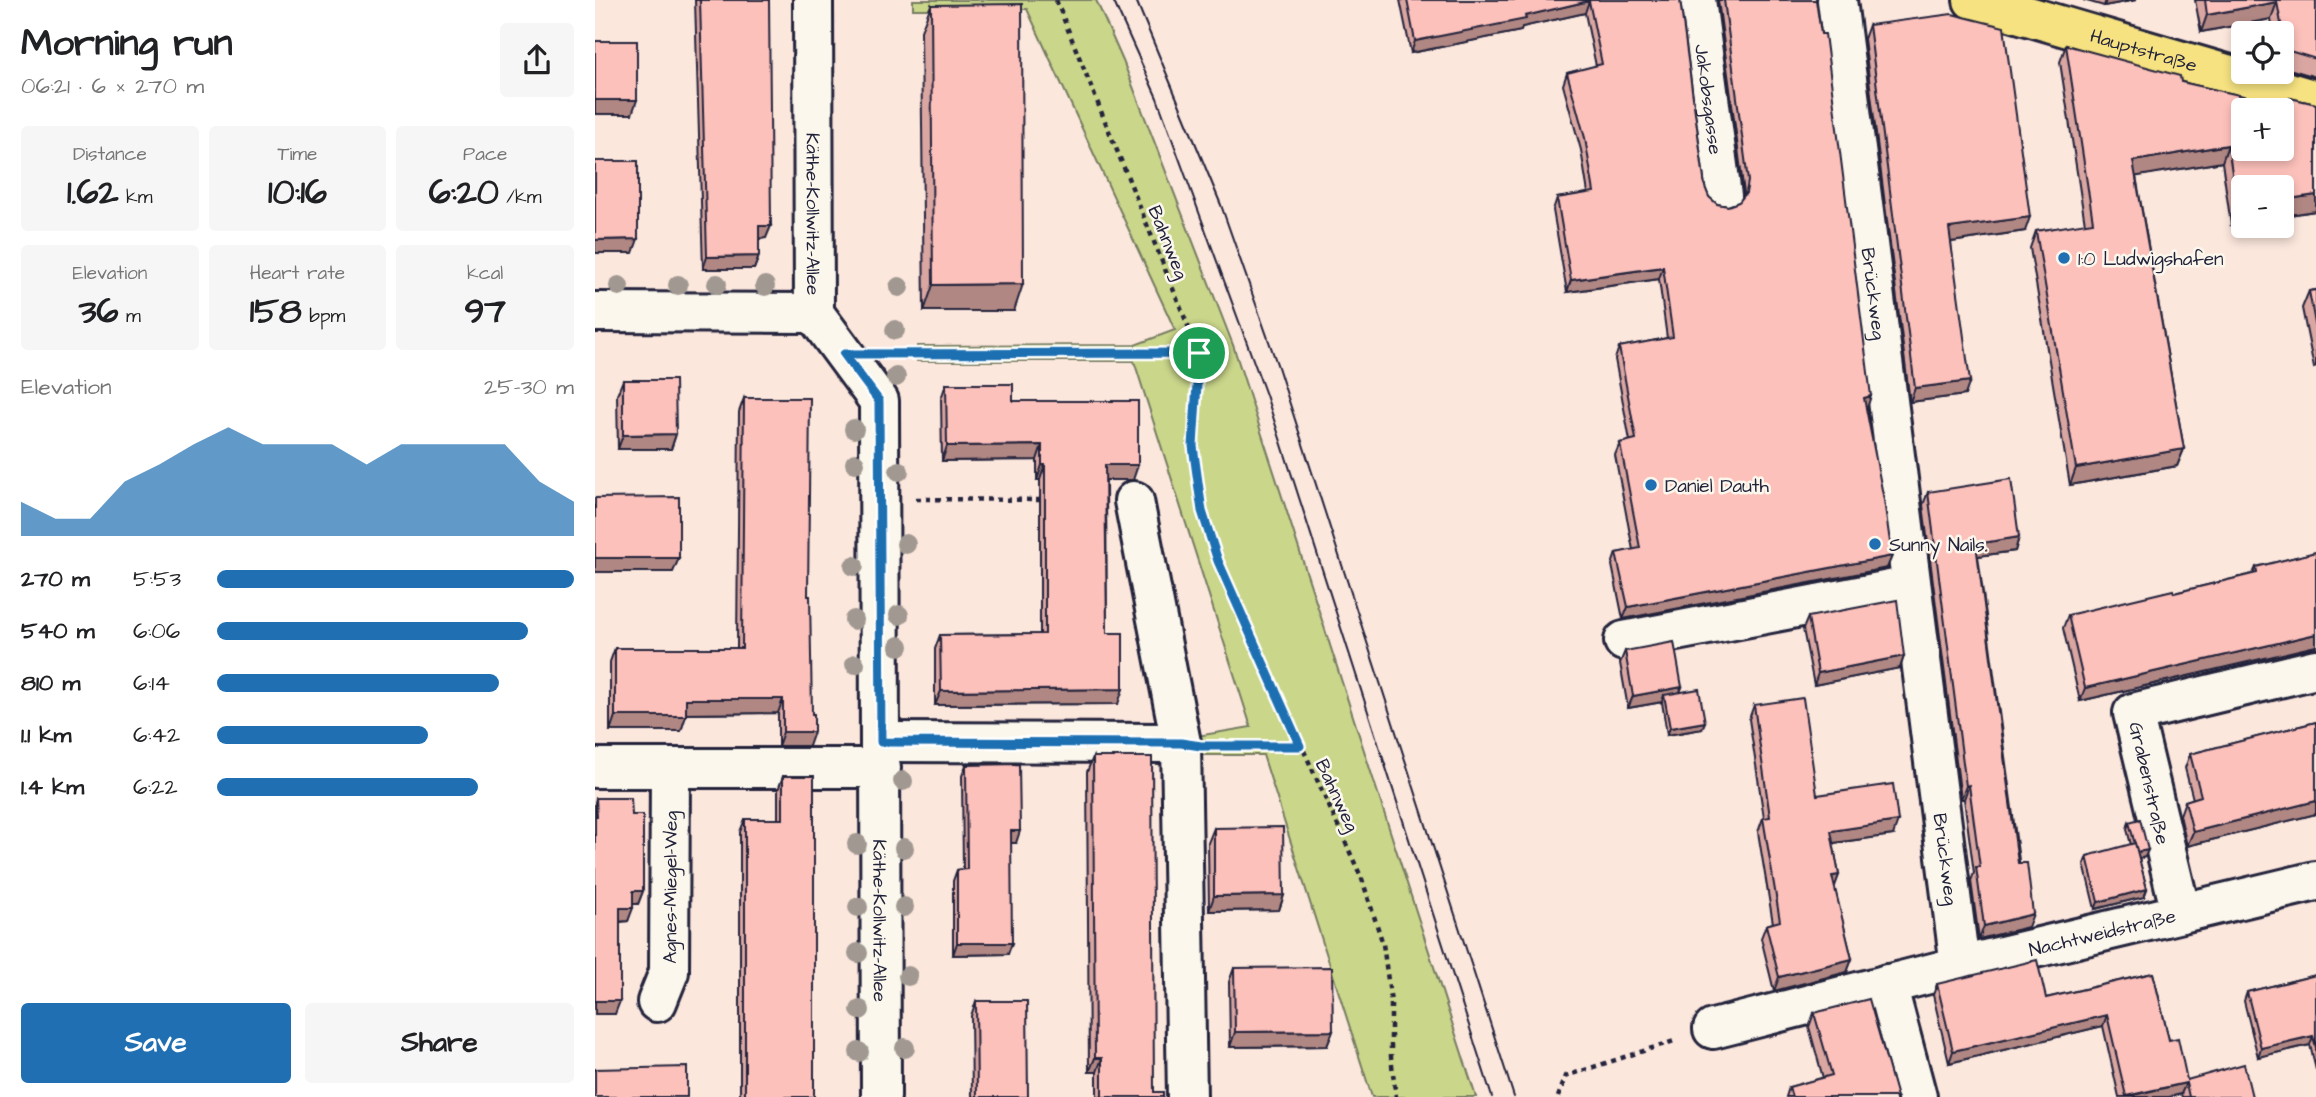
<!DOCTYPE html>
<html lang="en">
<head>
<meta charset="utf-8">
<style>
	body { margin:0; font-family:"Architects Daughter",sans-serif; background:#f6f6f6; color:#202124; height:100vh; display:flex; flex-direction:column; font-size:26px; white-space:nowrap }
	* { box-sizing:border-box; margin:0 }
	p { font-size:23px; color:#757577 }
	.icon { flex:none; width:38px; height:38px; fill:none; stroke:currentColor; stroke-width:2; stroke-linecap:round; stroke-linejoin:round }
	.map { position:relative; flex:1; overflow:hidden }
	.sheet { display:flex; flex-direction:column; background:#fff; width:595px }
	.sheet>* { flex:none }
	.tools { position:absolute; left:1636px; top:21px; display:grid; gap:14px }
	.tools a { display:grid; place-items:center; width:63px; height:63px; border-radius:7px; background:#fff; box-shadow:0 4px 10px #0003; font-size:35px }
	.pin { position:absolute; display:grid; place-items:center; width:60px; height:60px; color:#fff; margin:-30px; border:4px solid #fff; border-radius:50%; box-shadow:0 2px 7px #0007 }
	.round { display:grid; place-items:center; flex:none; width:74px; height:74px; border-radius:7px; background:#f6f6f6 }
	.head { display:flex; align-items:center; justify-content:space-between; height:119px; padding:0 21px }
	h1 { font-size:38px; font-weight:700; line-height:52px }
	.metrics { display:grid; grid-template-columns:repeat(3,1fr); gap:10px; height:119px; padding:7px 21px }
	.metrics div { display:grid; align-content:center; border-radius:7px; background:#f6f6f6; text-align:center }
	.metrics b { font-size:35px; font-weight:700 }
	.metrics small { font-size:19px; font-weight:400 }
	.metrics p { font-size:19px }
	.chart { height:196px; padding:14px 21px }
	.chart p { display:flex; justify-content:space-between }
	.chart svg { width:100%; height:126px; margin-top:7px; fill:#1f6fb2; opacity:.7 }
	.cta { display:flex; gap:14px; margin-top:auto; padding:14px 21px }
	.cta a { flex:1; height:80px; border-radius:7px; background:#1f6fb2; color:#fff; font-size:28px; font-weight:700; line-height:80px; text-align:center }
	.cta a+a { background:#f6f6f6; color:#202124 }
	ul { padding:0 21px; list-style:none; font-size:23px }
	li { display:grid; grid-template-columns:112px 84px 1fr; align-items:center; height:52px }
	li i { height:18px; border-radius:9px; background:#1f6fb2 }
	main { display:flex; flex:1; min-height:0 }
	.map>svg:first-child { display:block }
	.green { fill:#cad68a; stroke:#767c62; stroke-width:2 }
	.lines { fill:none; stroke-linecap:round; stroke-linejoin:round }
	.minor-casing { stroke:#22223b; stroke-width:44 }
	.major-casing { stroke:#22223b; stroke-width:44 }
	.path { stroke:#22223b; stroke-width:4.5; stroke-dasharray:5 5; stroke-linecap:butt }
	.minor { stroke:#fbf7ec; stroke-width:38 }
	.major { stroke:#f6e281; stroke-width:38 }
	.tram { stroke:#22223b; stroke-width:2 }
	.tree { fill:#a09891 }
	.wall { fill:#daa6a1; stroke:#22223b; stroke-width:2 }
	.shaded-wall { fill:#b18783; stroke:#22223b; stroke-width:2 }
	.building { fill:#fdc1bb; stroke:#22223b; stroke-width:2; fill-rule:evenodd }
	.route-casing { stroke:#fff; stroke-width:14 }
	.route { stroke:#1f6fb2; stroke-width:9 }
	.poi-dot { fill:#1f6fb2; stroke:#fbf7ec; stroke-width:2.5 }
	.labels { text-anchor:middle; stroke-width:5; stroke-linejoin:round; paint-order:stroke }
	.street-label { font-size:19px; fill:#22223b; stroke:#fbf7ec }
	.poi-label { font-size:19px; fill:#22223b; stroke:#fbf7ec; text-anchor:start }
</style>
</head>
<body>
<main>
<section class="sheet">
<div class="head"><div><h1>Morning run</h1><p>06:21 · 6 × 270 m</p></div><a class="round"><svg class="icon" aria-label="share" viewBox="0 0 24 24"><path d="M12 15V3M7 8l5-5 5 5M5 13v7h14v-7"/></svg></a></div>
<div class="metrics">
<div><p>Distance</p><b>1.62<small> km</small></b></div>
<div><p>Time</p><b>10:16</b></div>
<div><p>Pace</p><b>6:20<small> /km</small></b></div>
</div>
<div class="metrics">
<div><p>Elevation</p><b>36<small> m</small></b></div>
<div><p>Heart rate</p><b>158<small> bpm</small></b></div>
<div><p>kcal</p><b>97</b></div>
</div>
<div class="chart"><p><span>Elevation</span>25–30 m</p>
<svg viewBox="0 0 160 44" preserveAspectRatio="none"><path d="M0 44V32L10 38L20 38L30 25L40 19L50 12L60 6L70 12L80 12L90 12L100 19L110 12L120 12L130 12L140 12L150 25L160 32V44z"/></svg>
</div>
<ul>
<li><b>270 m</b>5:53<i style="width:100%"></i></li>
<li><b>540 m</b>6:06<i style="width:87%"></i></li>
<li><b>810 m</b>6:14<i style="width:79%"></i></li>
<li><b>1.1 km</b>6:42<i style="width:59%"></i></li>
<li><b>1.4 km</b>6:22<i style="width:73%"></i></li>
</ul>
<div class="cta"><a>Save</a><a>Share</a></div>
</section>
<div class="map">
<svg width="1721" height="1097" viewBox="0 0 1721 1097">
	<rect width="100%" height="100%" fill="#fce7dd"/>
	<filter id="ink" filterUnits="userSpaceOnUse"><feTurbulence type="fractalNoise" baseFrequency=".0143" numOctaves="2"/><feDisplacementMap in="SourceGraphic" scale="14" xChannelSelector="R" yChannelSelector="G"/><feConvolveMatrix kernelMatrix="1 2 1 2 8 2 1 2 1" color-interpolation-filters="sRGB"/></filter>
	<g filter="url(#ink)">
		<!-- green -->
		<polygon class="green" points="318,0 501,0 528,61 638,345 881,1097 777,1097 668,755 600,755 596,737 656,727 539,361 322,361 322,346 540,345 580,330 432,9 318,9"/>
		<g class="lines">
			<defs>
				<g id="minor">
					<path id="s1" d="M 218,0 L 219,313 L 284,401 L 286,1097"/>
					<path id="s2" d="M 1101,0 L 1127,196"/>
					<path id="s3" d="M 1242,0 L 1365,966"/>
					<polyline points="0,312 219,313"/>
					<polyline points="539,501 586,743 592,1097"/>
					<polyline points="1029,641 1316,586"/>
					<polyline points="286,742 586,743"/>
					<polyline points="0,768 286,768"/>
					<polyline points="1586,913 1538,713 1721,669"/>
					<polyline points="1292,984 1322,1097"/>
					<path id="s4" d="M 62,1002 L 74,972 L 75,769"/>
					<path id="s5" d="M 1118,1029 L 1365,966 L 1721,881"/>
				</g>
				<g id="major">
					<path id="s6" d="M 1378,0 L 1721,100"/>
				</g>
			</defs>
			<!-- minor casing -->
			<use href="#minor" class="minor-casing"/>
			<!-- major casing -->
			<use href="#major" class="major-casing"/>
			<!-- path -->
			<g class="path">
				<polyline points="461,0 604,353 599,446 607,511 623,561 767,879 788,944 796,1002 796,1057 801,1097"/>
				<polyline points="299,354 604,353"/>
				<polyline points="321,499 449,500"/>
				<polyline points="625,746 705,746"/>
				<polyline points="963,1097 971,1076 1082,1040"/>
			</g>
			<!-- minor -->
			<use href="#minor" class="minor"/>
			<!-- major -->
			<use href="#major" class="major"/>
			<!-- tram -->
			<g class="tram">
				<polyline points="518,0 562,98 671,395 897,1097"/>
				<polyline points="541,0 626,205 683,367 919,1097"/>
			</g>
		</g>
		<!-- trees -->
		<g class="tree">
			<circle cx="122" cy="284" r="10"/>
			<circle cx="83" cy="285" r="10"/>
			<circle cx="24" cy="286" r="10"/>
			<circle cx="170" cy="286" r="10"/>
			<circle cx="304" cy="287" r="10"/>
			<circle cx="300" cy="330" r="10"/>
			<circle cx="301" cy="377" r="10"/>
			<circle cx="259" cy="429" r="10"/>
			<circle cx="260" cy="463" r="10"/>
			<circle cx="304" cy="471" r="10"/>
			<circle cx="311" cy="544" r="10"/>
			<circle cx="259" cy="566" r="10"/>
			<circle cx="304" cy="615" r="10"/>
			<circle cx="259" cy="620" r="10"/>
			<circle cx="304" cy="646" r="10"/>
			<circle cx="260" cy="664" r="10"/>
			<circle cx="308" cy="781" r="10"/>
			<circle cx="262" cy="844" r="10"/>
			<circle cx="309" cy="848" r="10"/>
			<circle cx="263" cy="907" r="10"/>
			<circle cx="309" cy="907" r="10"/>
			<circle cx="263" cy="953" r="10"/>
			<circle cx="313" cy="976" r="10"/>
			<circle cx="265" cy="1010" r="10"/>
			<circle cx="310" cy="1048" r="10"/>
			<circle cx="264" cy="1052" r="10"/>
		</g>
		<!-- wall -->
		<g class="wall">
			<polygon points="100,0 174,0 171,238 164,239 164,256 159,269 108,269"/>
			<polygon points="805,0 1085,0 1110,187 1114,197 1122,204 1133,206 1144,202 1148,197 1149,193 1123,0 1221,0 1272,408 1271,408 1292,568 1028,619 1017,565 1021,553 1038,550 1020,455 1025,443 1035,441 1020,359 1024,347 1072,338 1064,279 972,292 958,210 962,198 993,193 986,150 968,85 972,73 1001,66 990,13 927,27 926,31 816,53"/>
			<polygon points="1488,0 1541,0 1509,6"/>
			<polygon points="1600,0 1721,0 1721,77 1687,67 1687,33 1678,33 1676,19 1606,32"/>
			<polygon points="336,5 419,311 329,311 326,31"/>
			<polygon points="1274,25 1430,231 1356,242 1370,395 1315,402 1269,39"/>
			<polygon points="1471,45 1586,82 1692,106 1695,98 1721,104 1721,211 1687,216 1687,187 1648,187 1648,223 1636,225 1627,162 1541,176 1589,449 1582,466 1475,485 1435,248 1441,231 1490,224 1465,62"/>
			<polygon points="1721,290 1721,367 1719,368 1707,308 1714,291"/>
			<polygon points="28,380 81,434 76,449 23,449 22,395"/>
			<polygon points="351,384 418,401 538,480 511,480 512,633 523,704 340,705 340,649 345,635 445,634 445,480 442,480 442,460 347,461 346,399"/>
			<polygon points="149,398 213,596 214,746 183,746 183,713 91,714 86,731 15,731 15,662 20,648 142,648 144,412"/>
			<polygon points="1333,492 1424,537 1420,551 1383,556 1433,927 1384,939 1376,881 1379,873 1369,799 1366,799 1328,505"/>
			<polygon points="1721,552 1721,646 1485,701 1468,628 1473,615 1579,593 1658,574 1661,567"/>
			<polygon points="1213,617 1309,656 1305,668 1219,685 1208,629"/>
			<polygon points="1030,651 1087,687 1085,692 1107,729 1072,735 1067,702 1033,708 1025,663"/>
			<polygon points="1159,705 1222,795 1298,835 1238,843 1244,875 1239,887 1257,959 1252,972 1179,991 1166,938 1171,925 1178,923 1163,832 1168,818 1169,818 1154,719"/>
			<polygon points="1721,722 1721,814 1592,846 1585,815 1590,801 1598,799 1590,768 1595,754"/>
			<polygon points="498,757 559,1092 568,1097 502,1097 502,1072 494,1072 492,772"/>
			<polygon points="371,765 421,843 416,843 413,954 358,955 358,881 362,870 368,869 367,776"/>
			<polygon points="188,776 219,1097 145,1097 145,832 150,819 183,819 183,790"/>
			<polygon points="1,798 37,815 48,891 43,904 38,904 33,921 25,922 20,1014 0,1014 0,802"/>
			<polygon points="1534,822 1550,857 1544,859 1552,889 1549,897 1500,909 1489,864 1492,856 1536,845 1532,829"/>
			<polygon points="619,828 689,895 684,910 614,911 613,843"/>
			<polygon points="639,968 738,1031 732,1046 635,1047 634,982"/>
			<polygon points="1558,973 1574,1040 1592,1080 1657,1097 1587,1097 1586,1094 1574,1097 1524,1097 1508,1026 1354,1063 1338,995 1342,984 1451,998"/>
			<polygon points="1721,975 1721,1070 1715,1045 1663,1057 1649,1001 1652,992"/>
			<polygon points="381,1001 433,1097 377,1097 376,1016"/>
			<polygon points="1219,1013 1302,1097 1191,1097 1194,1087 1228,1078 1214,1027"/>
		</g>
		<!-- shaded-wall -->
		<g class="shaded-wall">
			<polygon points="1511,0 1541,0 1509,6"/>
			<polygon points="994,1 990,13 927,27 926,31 816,53 820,41"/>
			<polygon points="1682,2 1676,19 1606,32 1612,15"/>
			<polygon points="0,100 42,100 37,114 0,114"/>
			<polygon points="1633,145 1627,162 1532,178 1538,161"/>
			<polygon points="1721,195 1721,211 1687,216 1687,200"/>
			<polygon points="1648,207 1648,223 1636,225 1642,208"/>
			<polygon points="1435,217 1430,231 1349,243 1354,228"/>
			<polygon points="164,226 176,226 171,238 159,239"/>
			<polygon points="43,239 38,253 0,253 0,240"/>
			<polygon points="164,256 159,269 108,269 112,257"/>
			<polygon points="1068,267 1064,279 972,292 976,280"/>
			<polygon points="428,284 419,311 329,311 338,285"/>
			<polygon points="1375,381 1370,395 1315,402 1320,388"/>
			<polygon points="1276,396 1272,408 1264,409 1269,398"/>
			<polygon points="81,434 76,449 23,449 28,435"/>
			<polygon points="447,445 442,460 347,461 352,446"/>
			<polygon points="1589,449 1582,466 1475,485 1481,468"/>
			<polygon points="447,465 450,465 445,480 442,480"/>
			<polygon points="510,465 543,465 538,480 505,480"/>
			<polygon points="1424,537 1420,551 1376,557 1381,544"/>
			<polygon points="1297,556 1292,568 1028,619 1033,607"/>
			<polygon points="0,558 84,558 78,572 0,572"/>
			<polygon points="1721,634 1721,646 1485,701 1490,688"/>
			<polygon points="1309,656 1305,668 1219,685 1223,673"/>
			<polygon points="1087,687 1082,699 1069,695 1067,702 1033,708 1038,696"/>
			<polygon points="528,689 523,704 340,705 346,691"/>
			<polygon points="91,699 188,699 183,713 86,714"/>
			<polygon points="20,716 91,716 86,731 15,731"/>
			<polygon points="1110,722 1107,729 1072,735 1075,728"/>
			<polygon points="188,732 219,732 214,746 183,746"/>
			<polygon points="1374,785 1369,799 1366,799 1371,786"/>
			<polygon points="1721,801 1721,814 1592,846 1598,832"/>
			<polygon points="1303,821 1298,835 1231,844 1236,831"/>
			<polygon points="416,831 425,831 421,843 412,843"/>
			<polygon points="1553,850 1550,857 1540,860 1542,852"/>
			<polygon points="1244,875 1239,889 1237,876"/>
			<polygon points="1552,889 1549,897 1500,909 1503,902"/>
			<polygon points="38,891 48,891 43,904 33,904"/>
			<polygon points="689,895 684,910 614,911 619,896"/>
			<polygon points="25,908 38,908 33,921 20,922"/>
			<polygon points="1438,914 1433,927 1384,939 1389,926"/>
			<polygon points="362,943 417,943 413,954 358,955"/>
			<polygon points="1257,959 1252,972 1179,991 1184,977"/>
			<polygon points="0,1001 25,1001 20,1014 0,1014"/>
			<polygon points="1512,1015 1508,1026 1354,1063 1358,1051"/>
			<polygon points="738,1031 732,1046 635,1047 640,1032"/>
			<polygon points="1718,1036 1715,1045 1663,1057 1666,1048"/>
			<polygon points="500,1058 507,1058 502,1072 494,1072"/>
			<polygon points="1591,1083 1586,1094 1574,1097 1530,1097"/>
		</g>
		<!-- building -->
		<g class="building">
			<polygon points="105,0 174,0 176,226 164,226 164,256 112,257"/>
			<polygon points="812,0 1085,0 1110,187 1114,197 1122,204 1133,206 1144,202 1151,193 1153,181 1129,0 1221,0 1226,34 1230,34 1276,396 1269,398 1289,500 1297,556 1033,607 1021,553 1045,548 1025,443 1041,439 1024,347 1078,337 1068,267 976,280 962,198 999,192 990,138 972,73 1007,64 994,1 930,16 931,19 820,41"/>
			<polygon points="1610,0 1721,0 1721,59 1691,50 1682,2 1612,15"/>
			<polygon points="427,4 428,284 338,285 336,5"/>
			<polygon points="1357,14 1409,27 1435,217 1354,228 1375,381 1320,388 1274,25"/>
			<rect x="0" y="41" width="42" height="59"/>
			<path d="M 1471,45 L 1585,76 L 1586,82 L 1697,107 L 1695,98 L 1721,104 L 1721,195 L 1687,200 L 1687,187 L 1648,187 L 1648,207 L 1642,208 L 1633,145 L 1538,161 L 1589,449 L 1481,468 L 1441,231 L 1498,222 ZM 1648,110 L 1687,110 L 1687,149 L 1648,149 Z"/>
			<polygon points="0,161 43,161 43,239 0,240"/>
			<polygon points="1721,290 1721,329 1714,291"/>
			<polygon points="28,380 80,380 81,434 28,435"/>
			<polygon points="351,384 418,384 418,401 543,401 543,465 510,465 512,633 528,633 528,689 346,691 345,635 450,634 450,465 447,465 447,445 352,446"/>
			<polygon points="149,398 215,398 213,596 215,596 217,714 219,714 219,732 188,732 188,699 91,699 91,716 20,716 20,648 147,648"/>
			<polygon points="1416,479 1424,537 1381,544 1423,863 1432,863 1438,914 1389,926 1381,867 1385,867 1374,785 1371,786 1333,492"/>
			<polygon points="84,497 84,558 0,558 0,498"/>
			<polygon points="1721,552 1721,634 1490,688 1473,615 1578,590 1579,593 1662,573 1661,567"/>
			<polygon points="1302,600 1309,656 1223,673 1213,617"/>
			<polygon points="1079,642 1087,687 1038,696 1030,651"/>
			<polygon points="1104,689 1110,722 1075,728 1069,695"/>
			<polygon points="1208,698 1222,795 1298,784 1303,821 1236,831 1244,875 1237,876 1257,959 1184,977 1171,925 1185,921 1168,818 1175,817 1159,705"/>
			<polygon points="1721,722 1721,801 1598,832 1590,801 1606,796 1595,754"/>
			<polygon points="498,757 557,757 559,1092 568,1092 568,1097 507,1097 507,1058 500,1058"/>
			<polygon points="424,764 425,831 416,831 417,943 362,943 362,870 372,869 371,765"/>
			<polygon points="188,776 219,776 219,1097 150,1097 150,819 188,819"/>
			<polygon points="1,798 36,798 37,815 48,815 48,891 38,891 38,908 25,908 25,1001 0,1001 0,816 2,816"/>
			<polygon points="1545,819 1553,850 1542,852 1534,822"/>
			<polygon points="688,827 689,895 619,896 619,828"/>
			<polygon points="1540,843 1552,889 1503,902 1492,856"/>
			<polygon points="1442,960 1451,998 1558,973 1574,1040 1583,1038 1592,1080 1649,1064 1657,1097 1594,1097 1591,1083 1531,1096 1512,1015 1358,1051 1342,984"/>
			<polygon points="737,967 738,1031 640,1032 639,968"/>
			<polygon points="1721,975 1721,1048 1718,1036 1666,1048 1652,992"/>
			<polygon points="1274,999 1302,1097 1197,1097 1194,1087 1237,1075 1219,1013"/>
			<polygon points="381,1001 432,1001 433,1097 382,1097"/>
			<polygon points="92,1067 92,1097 0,1097 0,1069"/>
		</g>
	</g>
	<g class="lines" filter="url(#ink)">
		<defs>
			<polygon id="route" points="604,353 598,446 607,511 623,561 705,746 606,746 586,743 286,742 284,401 249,354"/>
		</defs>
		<!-- route casing -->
		<use href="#route" class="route-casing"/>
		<!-- route -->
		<use href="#route" class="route"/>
	</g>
	<!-- markers -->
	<g class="poi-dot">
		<circle cx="1469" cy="258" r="7"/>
		<circle cx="1056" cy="485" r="7"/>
		<circle cx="1280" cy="544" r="7"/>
	</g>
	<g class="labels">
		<!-- street labels -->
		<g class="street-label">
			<text dy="7" stroke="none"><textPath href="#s6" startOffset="178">Hauptstraße</textPath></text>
			<text dy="7" stroke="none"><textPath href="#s2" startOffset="100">Jakobsgasse</textPath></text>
			<text dy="7" stroke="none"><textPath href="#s1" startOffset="214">Käthe-Kollwitz-Allee</textPath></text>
			<text transform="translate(574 242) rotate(68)" y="7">Bahnweg</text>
			<text dy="7" stroke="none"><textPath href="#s3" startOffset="296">Brückweg</textPath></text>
			<text transform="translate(1555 783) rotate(77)" y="7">Grabenstraße</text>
			<text transform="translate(743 795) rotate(65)" y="7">Bahnweg</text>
			<text dy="7" stroke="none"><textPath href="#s3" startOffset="866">Brückweg</textPath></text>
			<text dy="7" stroke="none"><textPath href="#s4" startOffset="117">Agnes-Miegel-Weg</textPath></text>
			<text dy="7" stroke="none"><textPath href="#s1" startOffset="942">Käthe-Kollwitz-Allee</textPath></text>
			<text dy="7" stroke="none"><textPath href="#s5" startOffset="401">Nachtweidstraße</textPath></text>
		</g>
		<!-- poi labels -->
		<g class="poi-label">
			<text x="1483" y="265">1:0 Ludwigshafen</text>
			<text x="1070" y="492">Daniel Dauth</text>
			<text x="1294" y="551">Sunny Nails.</text>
		</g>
	</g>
</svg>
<div class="tools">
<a><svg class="icon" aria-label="locate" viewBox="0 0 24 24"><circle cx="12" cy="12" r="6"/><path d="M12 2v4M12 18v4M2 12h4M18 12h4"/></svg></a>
<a>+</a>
<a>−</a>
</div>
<div class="pin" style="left:604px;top:353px;background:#1e9e55"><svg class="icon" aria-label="arrive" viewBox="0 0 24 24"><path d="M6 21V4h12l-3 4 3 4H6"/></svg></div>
</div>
</main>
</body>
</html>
